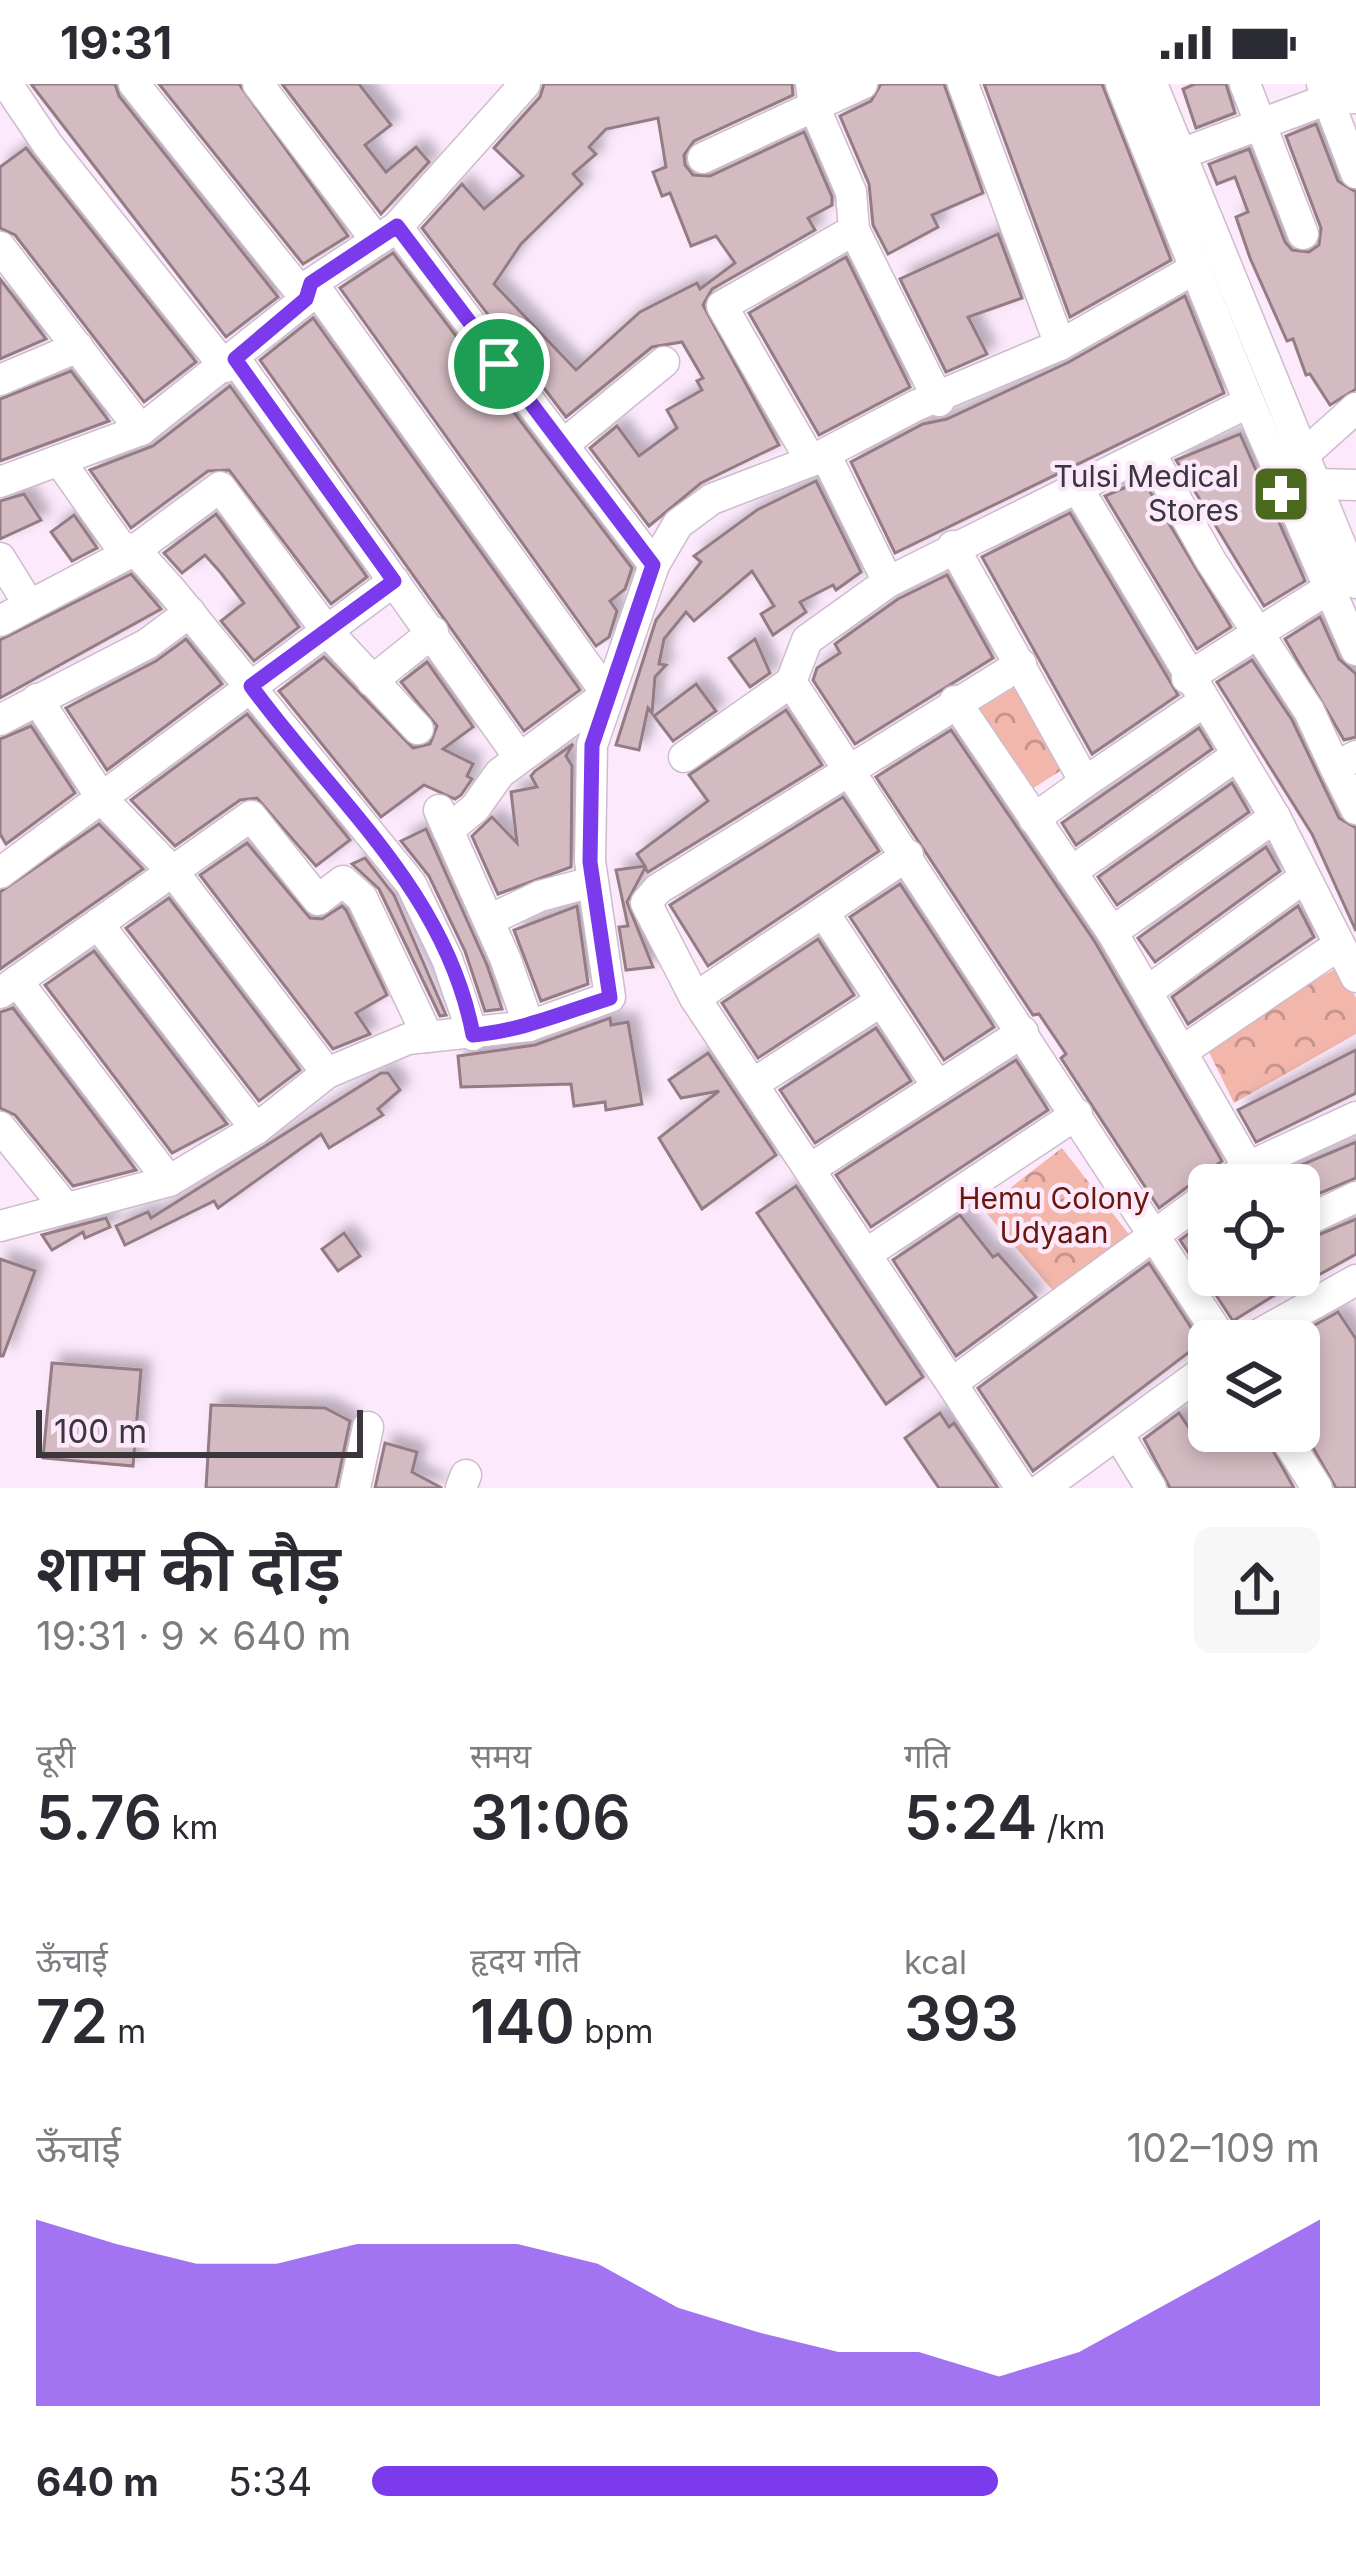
<!DOCTYPE html>
<html lang="hi">
<head>
<meta charset="utf-8">
<style>
	body { margin:0; font-family:Inter,"Noto Sans Devanagari",sans-serif; background:#f7f7f7; color:#2b2b33; height:100vh; display:flex; flex-direction:column; font-size:45px; white-space:nowrap }
	* { box-sizing:border-box; margin:0 }
	p { font-size:39px; color:#7c7c81 }
	.icon { flex:none; width:66px; height:66px; fill:none; stroke:currentColor; stroke-width:2; stroke-linecap:round; stroke-linejoin:round }
	.map { position:relative; height:1404px; overflow:hidden }
	.sheet { display:flex; flex-direction:column; background:#fff; flex:1 }
	.sheet>* { flex:none }
	.fabs { position:absolute; left:1188px; top:1080px; display:grid; gap:24px }
	.fabs a { display:grid; place-items:center; width:132px; height:132px; border-radius:18px; background:#fff; box-shadow:0 6px 18px #0003; font-size:60px }
	.scale { position:absolute; left:36px; bottom:30px; width:327px; box-sizing:border-box; padding-left:12px; border:6px solid #3b353c; border-top:0; font-size:33px; line-height:42px; white-space:nowrap; color:#3b353c; -webkit-text-stroke:9px #fceafc; paint-order:stroke }
	.pin { position:absolute; display:grid; place-items:center; width:102px; height:102px; color:#fff; margin:-51px; border:6px solid #fff; border-radius:50%; box-shadow:0 3px 12px #0007 }
	.round { display:grid; place-items:center; flex:none; width:126px; height:126px; border-radius:18px; background:#f7f7f7 }
	.overview { display:flex; align-items:center; justify-content:space-between; height:204px; padding:0 36px }
	h1 { font-size:66px; font-weight:600; line-height:90px }
	.figures { display:grid; grid-template-columns:repeat(3,1fr); gap:18px; height:204px; padding:12px 36px }
	.figures div { display:grid; align-content:center }
	.figures b { font-size:60px; font-weight:600 }
	.figures small { font-size:33px; font-weight:400 }
	.figures p { font-size:33px }
	.chart { height:336px; padding:24px 36px }
	.chart p { display:flex; justify-content:space-between }
	.chart svg { width:100%; height:216px; margin-top:12px; fill:#7c3aed; opacity:.7 }
	ul { padding:0 36px; list-style:none; font-size:39px }
	li { display:grid; grid-template-columns:192px 144px 1fr; align-items:center; height:90px }
	li i { height:30px; border-radius:15px; background:#7c3aed }
	.status { display:flex; justify-content:space-between; align-items:center; height:84px; padding:0 60px; background:#fff; direction:ltr }
	.status svg { height:33px; fill:currentColor }
	.map>svg:first-child { display:block }
	.park { fill:url(#park-crowns) }
	.building { fill:#d4bbc2; stroke:#937c83; stroke-width:3; fill-rule:evenodd; filter:url(#shadow) }
	.lines { fill:none; stroke-linecap:round; stroke-linejoin:round }
	.minor-casing { stroke:#cdbccd; stroke-width:33 }
	.minor { stroke:#fff; stroke-width:30 }
	.route-casing { stroke:#fff; stroke-width:24 }
	.route { stroke:#7c3aed; stroke-width:15 }
	.labels { text-anchor:middle; stroke-width:9; stroke-linejoin:round; paint-order:stroke }
	.poi-label { font-size:30px; fill:#3b353c; stroke:#fceafc; text-anchor:end }
	.park-label { font-size:30px; fill:#6b170d; stroke:#fceafc }
</style>
</head>
<body>
<div class="status"><b>19:31</b><svg viewBox="0 0 49 12"><path d="M0 12V9h3v3zM5 12V6h3v6zM10 12V3h3v9zM15 12V0h3v12zM26 1h20v11H26zM47 4h2v5h-2z"/></svg></div>
<div class="map">
<svg width="1356" height="1404" viewBox="0 0 1356 1404">
	<defs>
		<pattern id="park-crowns" width="20" height="18" patternUnits="userSpaceOnUse" patternTransform="scale(3)"><rect width="20" height="18" fill="#f3b6aa"/><path d="M2 6a3 3 0 1 1 6 0M12 15a3 3 0 1 1 6 0" fill="none" stroke="#c6958c"/></pattern>
		<filter id="shadow"><feDropShadow dx="9" dy="-9" stdDeviation="6" flood-color="#0004"/></filter>
	</defs>
	<rect width="100%" height="100%" fill="#fceafc"/>
	<!-- park -->
	<g class="park">
		<polygon points="1014,604 1068,682 1032,705 975,627"/>
		<polygon points="1340,882 1356,914 1356,950 1234,1019 1206,962"/>
		<polygon points="1062,1064 1131,1153 1053,1207 983,1125"/>
	</g>
	<!-- building -->
	<g class="building">
		<polygon points="31,0 115,0 119,12 278,213 226,253"/>
		<polygon points="159,0 239,0 348,152 303,180"/>
		<polygon points="282,0 359,0 391,41 365,61 386,88 416,63 429,78 381,130"/>
		<path d="M 544,0 L 792,0 L 793,11 L 694,57 L 684,71 L 685,81 L 693,91 L 710,92 L 804,48 L 832,113 L 832,121 L 808,134 L 815,146 L 712,205 L 703,221 L 779,361 L 701,399 L 649,442 L 590,364 L 617,342 L 639,372 L 677,344 L 667,326 L 702,306 L 697,297 L 703,294 L 682,258 L 652,263 L 566,333 L 422,144 L 462,100 L 484,125 L 523,92 L 494,64 L 540,13 ZM 658,34 L 666,83 L 653,88 L 662,112 L 670,109 L 691,162 L 716,152 L 735,179 L 700,205 L 697,199 L 640,228 L 576,286 L 494,200 L 521,160 L 582,100 L 573,90 L 596,70 L 589,63 L 606,45 Z"/>
		<polygon points="881,0 944,0 983,109 932,131 938,143 888,170 873,141 869,100 840,32 871,17"/>
		<polygon points="984,0 1102,0 1171,176 1070,233"/>
		<polygon points="1195,0 1226,0 1235,29 1196,44 1183,5"/>
		<polygon points="1316,40 1338,97 1356,108 1356,305 1330,321 1310,290 1306,291 1293,255 1287,257 1250,174 1236,133 1248,128 1235,93 1217,100 1209,80 1249,65 1285,158 1292,166 1309,168 1319,161 1321,144 1286,52"/>
		<polygon points="26,64 196,278 144,318 15,151 0,144 0,83"/>
		<polygon points="998,150 1022,214 968,233 987,270 946,288 900,195"/>
		<polygon points="393,169 632,484 625,505 610,517 617,527 609,553 596,562 340,204"/>
		<polygon points="846,173 910,303 819,351 749,229"/>
		<polygon points="0,195 46,255 0,275"/>
		<polygon points="1185,212 1224,309 895,469 851,378 923,340 947,335 1069,278"/>
		<polygon points="313,234 580,606 524,647 260,276"/>
		<polygon points="71,287 109,337 0,377 0,315"/>
		<polygon points="230,302 367,493 331,520 229,386 208,387 131,444 90,386 153,362"/>
		<polygon points="1240,350 1305,497 1264,522 1176,376"/>
		<polygon points="1143,396 1231,543 1197,565 1105,412"/>
		<polygon points="816,397 861,488 836,506 833,501 800,518 806,528 773,551 761,530 774,522 752,487 694,537 686,528 664,555 659,580 666,581 655,593 652,629 648,624 639,666 616,661 656,536 701,478 694,472 757,426"/>
		<polygon points="24,410 41,436 0,455 0,417"/>
		<polygon points="1070,429 1178,611 1092,670 982,473"/>
		<polygon points="216,430 299,543 254,577 221,537 244,519 221,489 205,471 182,489 164,469"/>
		<polygon points="74,431 97,464 72,477 51,448"/>
		<polygon points="131,490 161,525 0,614 0,556"/>
		<polygon points="947,491 993,574 855,660 813,596 817,584 840,569 835,560 898,515"/>
		<polygon points="1320,533 1339,575 1356,590 1356,653 1344,656 1285,555"/>
		<polygon points="186,555 222,600 107,686 66,624 156,577"/>
		<polygon points="755,555 770,589 750,603 729,574"/>
		<polygon points="324,573 413,664 430,660 437,642 401,598 427,578 473,643 443,665 473,680 467,692 472,695 461,711 455,715 424,701 381,733 279,607"/>
		<polygon points="1252,576 1292,636 1339,734 1356,744 1356,847 1312,750 1217,598"/>
		<polygon points="696,600 716,627 673,657 654,632"/>
		<polygon points="786,626 822,681 648,788 645,784 627,818 653,883 626,886 619,843 628,842 616,786 645,782 637,770 708,717 689,691"/>
		<polygon points="247,630 350,756 316,782 257,714 240,716 175,762 131,716"/>
		<polygon points="31,642 75,709 6,760 0,750 0,655"/>
		<polygon points="1199,644 1212,665 1076,761 1062,739"/>
		<polygon points="951,646 1095,858 1222,1077 1159,1124 1061,974 1066,970 1039,930 1033,931 876,693"/>
		<polygon points="573,660 566,672 572,682 571,783 498,810 472,752 492,733 517,759 511,708 537,703 531,692 535,687"/>
		<polygon points="1232,699 1249,728 1117,821 1098,793"/>
		<polygon points="843,713 879,767 708,882 670,821"/>
		<polygon points="99,740 143,785 0,885 0,808"/>
		<polygon points="426,745 487,881 502,925 485,927 465,867 429,792 401,757"/>
		<polygon points="247,759 310,834 322,835 342,822 346,826 387,911 356,929 370,950 333,965 200,791"/>
		<polygon points="1266,763 1280,787 1155,878 1138,854"/>
		<polygon points="365,774 394,811 446,931 440,932 379,805 352,780"/>
		<polygon points="900,800 994,943 944,976 850,833"/>
		<polygon points="169,814 300,986 259,1017 126,844"/>
		<polygon points="577,822 588,900 541,917 514,846"/>
		<polygon points="1298,822 1314,853 1188,940 1172,913"/>
		<polygon points="818,855 854,911 758,974 722,919"/>
		<polygon points="94,867 227,1040 172,1069 45,901"/>
		<polygon points="13,924 136,1086 73,1102 15,1031 0,1024 0,928"/>
		<polygon points="610,934 611,941 628,938 642,1020 606,1026 605,1018 574,1022 571,1000 461,1003 458,972 535,961"/>
		<polygon points="876,944 911,997 815,1059 780,1006"/>
		<polygon points="1356,966 1356,1009 1256,1058 1238,1026"/>
		<polygon points="708,969 776,1071 702,1125 659,1054 719,1007 681,1014 669,996"/>
		<polygon points="1016,976 1048,1026 871,1143 836,1091"/>
		<polygon points="381,989 388,989 400,1006 378,1025 383,1031 329,1064 321,1050 218,1124 214,1117 125,1161 116,1142 148,1128 151,1134"/>
		<polygon points="1356,1058 1356,1094 1299,1118 1299,1101 1274,1101 1270,1094"/>
		<polygon points="796,1102 923,1293 886,1320 757,1129"/>
		<polygon points="960,1131 993,1173 998,1170 1036,1213 956,1272 893,1176"/>
		<polygon points="106,1134 110,1143 85,1154 83,1148 52,1166 42,1151"/>
		<polygon points="1209,1135 1209,1191 1299,1191 1299,1159 1356,1135 1356,1170 1299,1202 1299,1196 1233,1237 1180,1156"/>
		<polygon points="344,1149 360,1172 338,1187 322,1165"/>
		<polygon points="0,1175 35,1187 3,1272 0,1272"/>
		<polygon points="1149,1179 1201,1259 1033,1387 978,1304"/>
		<polygon points="1338,1228 1356,1255 1356,1404 1336,1404 1299,1339 1299,1250"/>
		<polygon points="52,1279 141,1286 133,1382 43,1374"/>
		<polygon points="211,1321 325,1324 350,1337 336,1404 206,1404"/>
		<polygon points="940,1329 949,1343 954,1339 998,1404 939,1404 905,1354"/>
		<polygon points="1179,1329 1195,1353 1204,1347 1262,1347 1294,1404 1170,1404 1144,1355"/>
		<polygon points="385,1359 417,1368 412,1388 442,1404 375,1404"/>
	</g>
	<g class="lines">
		<defs>
			<g id="minor">
				<polyline points="7,0 48,61 225,283"/>
				<polyline points="134,0 306,215"/>
				<polyline points="258,0 376,156"/>
				<polyline points="811,0 814,22 851,108 854,146 939,317"/>
				<polyline points="963,0 1060,261"/>
				<polyline points="1121,0 1249,318 1356,566"/>
				<polyline points="1152,0 1356,499"/>
				<polyline points="1245,0 1303,150"/>
				<polyline points="1322,0 1356,89"/>
				<polyline points="703,74 862,0"/>
				<polyline points="1165,82 1181,70 1328,15 1356,14"/>
				<polyline points="397,143 654,481"/>
				<polyline points="0,163 141,346"/>
				<polyline points="312,199 607,610"/>
				<polyline points="235,275 519,673"/>
				<polyline points="0,296 78,263"/>
				<polyline points="564,360 664,278"/>
				<polyline points="1150,369 1211,477 1309,627 1335,683"/>
				<polyline points="825,370 888,498"/>
				<polyline points="59,376 120,462 135,466 171,506 411,800 447,875 473,951"/>
				<polyline points="811,377 722,222 854,146"/>
				<polyline points="1290,383 1356,324"/>
				<polyline points="0,398 141,346 306,215 312,199 397,143 525,0"/>
				<polyline points="1316,400 1356,401"/>
				<polyline points="1077,403 1275,733 1356,893"/>
				<polyline points="953,462 1085,698 1202,619"/>
				<polyline points="0,474 28,519"/>
				<polyline points="0,537 135,466 220,403 326,546 418,645"/>
				<polyline points="1021,580 658,805 646,819 695,914 1021,1404"/>
				<polyline points="1187,594 1328,505"/>
				<polyline points="372,597 433,548"/>
				<polyline points="37,615 103,716 174,789 327,989"/>
				<polyline points="955,617 1112,848 1248,1083"/>
				<polyline points="0,636 147,560 190,528"/>
				<polyline points="1356,672 1335,683 1356,725"/>
				<polyline points="684,673 791,598"/>
				<polyline points="439,726 505,874 529,942"/>
				<polyline points="1034,735 1085,698"/>
				<polyline points="448,746 475,724 500,689 607,610"/>
				<polyline points="1071,788 1236,672"/>
				<polyline points="0,789 394,497"/>
				<polyline points="824,829 938,1003"/>
				<polyline points="489,836 540,812 592,798"/>
				<polyline points="98,840 256,1045"/>
				<polyline points="1112,848 1275,733"/>
				<polyline points="17,897 169,1097"/>
				<polyline points="1148,907 1305,793"/>
				<polyline points="0,909 251,732 318,816 343,797 362,814 428,953"/>
				<polyline points="695,914 908,771"/>
				<polyline points="1184,966 1339,861"/>
				<polyline points="753,1000 881,917"/>
				<polyline points="0,1043 65,1123"/>
				<polyline points="810,1085 1023,948"/>
				<polyline points="1222,1101 1248,1083 1356,1033"/>
				<polyline points="1299,1140 1356,1113"/>
				<polyline points="0,1142 169,1097 256,1045 327,989 408,955 529,942 610,913 590,777 592,661 654,481 678,440 712,415 811,377 915,322 1060,261 1196,184"/>
				<polyline points="866,1170 1077,1030"/>
				<polyline points="1223,1257 791,598 807,556 888,498 1249,318"/>
				<polyline points="1247,1257 1356,1196"/>
				<polyline points="952,1299 1209,1111"/>
				<polyline points="1281,1347 1317,1404"/>
				<polyline points="1119,1352 1151,1404"/>
				<polyline points="355,1404 368,1343"/>
				<polyline points="461,1404 466,1391"/>
				<polyline points="1043,1404 1209,1283"/>
			</g>
		</defs>
		<!-- minor casing -->
		<use href="#minor" class="minor-casing"/>
		<!-- minor -->
		<use href="#minor" class="minor"/>
	</g>
	<g class="lines">
		<defs>
			<path id="route" d="M 397,142 L 653,481 L 592,661 L 590,778 L 610,914 C 565,928 521,947 473,951 C 446,807 333,715 251,602 L 394,497 L 235,275 L 306,215 L 311,199 Z"/>
		</defs>
		<!-- route casing -->
		<use href="#route" class="route-casing"/>
		<!-- route -->
		<use href="#route" class="route"/>
	</g>
	<!-- icons -->
	<defs>
		<symbol id="pharmacy-square" viewBox="-11 -11 22 22"><rect x="-9" y="-9" width="18" height="18" rx="4" fill="#4b691d" stroke="#fceafc"/><path d="M-2-6h4v4h4v4h-4v4h-4v-4h-4v-4h4Z" fill="#fff"/></symbol>
	</defs>
	<g fill-rule="evenodd">
		<use href="#pharmacy-square" x="1248" y="377" width="66" height="66"/>
	</g>
	<g class="labels">
		<!-- poi labels -->
		<g class="poi-label">
			<text x="1239" y="403">Tulsi Medical<tspan x="1239" dy="34">Stores</tspan></text>
		</g>
		<!-- park labels -->
		<g class="park-label">
			<text x="1054" y="1125">Hemu Colony<tspan x="1054" dy="34">Udyaan</tspan></text>
		</g>
	</g>
</svg>
<div class="fabs">
<a><svg class="icon" aria-label="locate" viewBox="0 0 24 24"><circle cx="12" cy="12" r="6"/><path d="M12 2v4M12 18v4M2 12h4M18 12h4"/></svg></a>
<a><svg class="icon" aria-label="layers" viewBox="0 0 24 24"><path d="M12 4l9 5-9 5-9-5zM3 14l9 5 9-5"/></svg></a>
</div>
<div class="scale">100 m</div>
<div class="pin" style="left:499px;top:280px;background:#1e9e55"><svg class="icon" aria-label="arrive" viewBox="0 0 24 24"><path d="M6 21V4h12l-3 4 3 4H6"/></svg></div>
</div>
<section class="sheet">
<div class="overview"><div><h1>शाम की दौड़</h1><p>19:31 · 9 × 640 m</p></div><a class="round"><svg class="icon" aria-label="share" viewBox="0 0 24 24"><path d="M12 15V3M7 8l5-5 5 5M5 13v7h14v-7"/></svg></a></div>
<div class="figures">
<div><p>दूरी</p><b>5.76<small> km</small></b></div>
<div><p>समय</p><b>31:06</b></div>
<div><p>गति</p><b>5:24<small> /km</small></b></div>
</div>
<div class="figures">
<div><p>ऊँचाई</p><b>72<small> m</small></b></div>
<div><p>हृदय गति</p><b>140<small> bpm</small></b></div>
<div><p>kcal</p><b>393</b></div>
</div>
<div class="chart"><p><span>ऊँचाई</span>102–109 m</p>
<svg viewBox="0 0 160 44" preserveAspectRatio="none"><path d="M0 44V6L10 11L20 15L30 15L40 11L50 11L60 11L70 15L80 24L90 29L100 33L110 33L120 38L130 33L140 24L150 15L160 6V44z"/></svg>
</div>
<ul>
<li><b>640 m</b>5:34<i style="width:66%"></i></li>
</ul>
</section>
</body>
</html>
